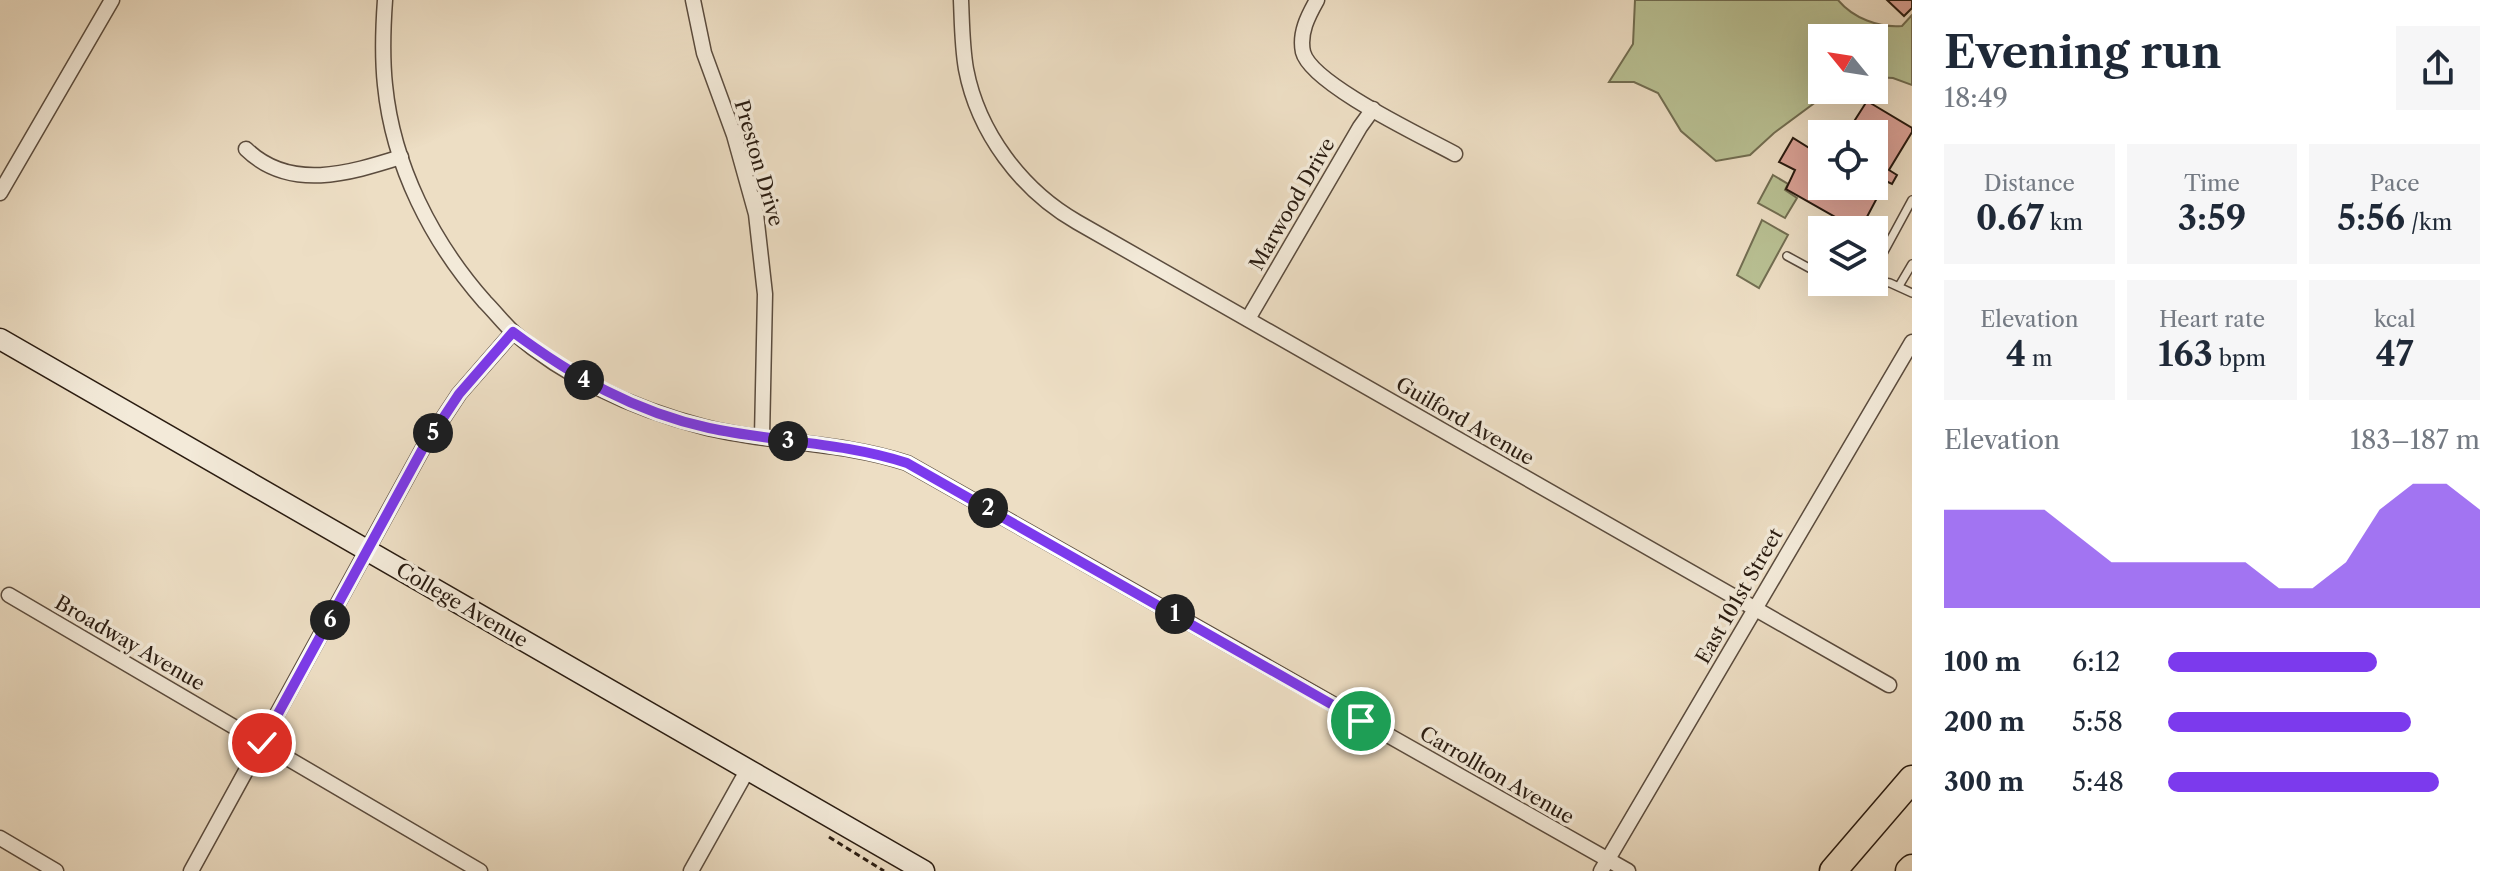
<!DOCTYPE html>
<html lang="en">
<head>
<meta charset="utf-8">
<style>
	body { margin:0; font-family:"Libre Caslon Text",serif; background:#f6f6f7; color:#1f2937; height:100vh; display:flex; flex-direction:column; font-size:30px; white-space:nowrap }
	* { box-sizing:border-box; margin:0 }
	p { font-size:26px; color:#747a83 }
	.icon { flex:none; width:44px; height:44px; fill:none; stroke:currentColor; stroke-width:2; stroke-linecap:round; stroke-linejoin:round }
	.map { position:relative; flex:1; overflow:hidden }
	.panel { display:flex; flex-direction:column; background:#fff; width:600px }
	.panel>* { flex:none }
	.needle { width:52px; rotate:300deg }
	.fabs { position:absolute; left:1808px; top:24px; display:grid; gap:16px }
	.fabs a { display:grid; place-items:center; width:80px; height:80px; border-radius:0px; background:#fff; box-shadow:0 8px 32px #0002; font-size:40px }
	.pin { position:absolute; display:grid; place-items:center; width:68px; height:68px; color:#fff; margin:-34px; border:4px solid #fff; border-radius:50%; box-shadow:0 2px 8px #0007 }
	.km { position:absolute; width:40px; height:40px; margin:-20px; border-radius:50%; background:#222; color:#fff; font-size:22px; line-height:40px; text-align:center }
	.round { display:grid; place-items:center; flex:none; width:84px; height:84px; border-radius:0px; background:#f6f6f7 }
	.head { display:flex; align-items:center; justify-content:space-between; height:136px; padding:0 32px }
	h1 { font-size:44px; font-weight:700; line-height:60px }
	.metrics { display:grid; grid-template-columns:repeat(3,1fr); gap:12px; height:136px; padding:8px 32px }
	.metrics div { display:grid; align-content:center; border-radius:0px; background:#f6f6f7; text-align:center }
	.metrics b { font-size:34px; font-weight:700 }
	.metrics small { font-size:22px; font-weight:400 }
	.metrics p { font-size:22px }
	.chart { height:224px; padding:16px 32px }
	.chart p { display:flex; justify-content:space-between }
	.chart svg { width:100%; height:144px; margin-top:8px; fill:#7c3aed; opacity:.7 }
	ul { padding:0 32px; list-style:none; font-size:26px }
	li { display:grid; grid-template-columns:128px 96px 1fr; align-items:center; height:60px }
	li i { height:20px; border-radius:10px; background:#7c3aed }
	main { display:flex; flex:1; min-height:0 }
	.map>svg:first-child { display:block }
	.green { fill:#b9c194; stroke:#726e52; stroke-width:2 }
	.building { fill:#dca397; stroke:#2a1c11; stroke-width:2 }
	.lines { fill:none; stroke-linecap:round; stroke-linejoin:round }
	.service-casing { stroke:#5b4c3e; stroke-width:10 }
	.minor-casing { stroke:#5b4c3e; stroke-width:17 }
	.secondary-casing { stroke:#2a1c11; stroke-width:23 }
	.motorway-casing { stroke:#2a1c11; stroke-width:29 }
	.path { stroke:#2a1c11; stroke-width:3; stroke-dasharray:6 4; stroke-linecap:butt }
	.service { stroke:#f3ead9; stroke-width:7 }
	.minor { stroke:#f3ead9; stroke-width:14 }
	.secondary { stroke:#f3ead9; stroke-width:20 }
	.motorway { stroke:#eddec4; stroke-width:26 }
	.route-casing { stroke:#fff; stroke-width:16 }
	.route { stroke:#7c3aed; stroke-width:10 }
	.labels { text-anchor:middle; stroke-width:7; stroke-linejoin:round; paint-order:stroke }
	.street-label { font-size:20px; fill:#2a1c11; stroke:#f3ead9 }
</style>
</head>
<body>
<main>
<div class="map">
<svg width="1912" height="871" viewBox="0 0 1912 871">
	<rect width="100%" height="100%" fill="#eddec4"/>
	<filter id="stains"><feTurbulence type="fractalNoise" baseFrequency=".0025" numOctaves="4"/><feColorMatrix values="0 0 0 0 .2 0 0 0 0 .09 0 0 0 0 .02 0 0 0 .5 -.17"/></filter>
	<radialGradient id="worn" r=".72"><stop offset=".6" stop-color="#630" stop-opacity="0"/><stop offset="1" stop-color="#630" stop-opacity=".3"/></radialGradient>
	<!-- green -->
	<g class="green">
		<path d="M 1635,0 L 1838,0 C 1853,18 1879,28 1902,26 L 1912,15 L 1912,85 L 1893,78 L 1874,77 L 1874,38 L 1822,38 L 1822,90 L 1832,90 L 1774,133 L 1750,155 L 1716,161 L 1681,131 L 1658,93 L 1634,82 L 1609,82 L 1633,44 Z"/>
		<polygon points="1773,175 1788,184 1785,190 1797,198 1785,218 1758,203"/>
		<polygon points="1762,220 1788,235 1759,288 1737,275"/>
	</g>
	<!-- building -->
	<g class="building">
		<polygon points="1887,0 1912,0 1912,8 1904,16"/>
		<polygon points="1867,101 1912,128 1912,132 1889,170 1897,175 1892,184 1886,181 1860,230 1828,230 1835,217 1786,189 1795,170 1779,162 1793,138 1822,156 1822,186 1874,186 1874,134 1846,134"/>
	</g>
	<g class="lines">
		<defs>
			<g id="service">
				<polyline points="1787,256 1822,275"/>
				<polyline points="1874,270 1912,200"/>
				<polyline points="1874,280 1890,283 1912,293"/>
				<polyline points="1899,286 1912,264"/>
			</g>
			<g id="minor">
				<path d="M 385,0 C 383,28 382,57 385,85 C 393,166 432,242 485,302 C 495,312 504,324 514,333 C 568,379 635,409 704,427 C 770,444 841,441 907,463 L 1628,871"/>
				<polyline points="693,0 704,53 734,135 756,214 765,294 762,437"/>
				<path d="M 961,0 C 962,23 962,46 966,69 C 978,132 1021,190 1077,222 L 1889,685"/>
				<path d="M 1317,0 C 1308,16 1299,33 1303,52 C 1311,84 1424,137 1455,154"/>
				<path d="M 246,149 C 290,192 350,173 401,157"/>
				<polyline points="0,193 112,0"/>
				<polyline points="1248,319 1360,127 1373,109"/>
				<polyline points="9,595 480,871"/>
				<polyline points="0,838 56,871"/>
				<polyline points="191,871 422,450 459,394 513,332"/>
				<polyline points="691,871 748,769"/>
				<polyline points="1601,871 1912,342"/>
			</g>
			<polyline id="secondary" points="0,339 924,871"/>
			<g id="motorway">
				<polyline points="1833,871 1912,779"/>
				<polyline points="1909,871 1912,868"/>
			</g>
		</defs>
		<!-- service casing -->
		<use href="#service" class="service-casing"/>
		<!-- minor casing -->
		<use href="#minor" class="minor-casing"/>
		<!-- secondary casing -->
		<use href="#secondary" class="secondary-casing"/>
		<!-- motorway casing -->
		<use href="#motorway" class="motorway-casing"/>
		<!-- path -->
		<polyline class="path" points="829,837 884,871"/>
		<!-- service -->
		<use href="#service" class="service"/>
		<!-- minor -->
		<use href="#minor" class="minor"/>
		<!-- secondary -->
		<use href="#secondary" class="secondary"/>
		<!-- motorway -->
		<use href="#motorway" class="motorway"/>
	</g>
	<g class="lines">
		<defs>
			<path id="route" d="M 262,743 L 422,450 L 459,394 L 513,332 C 572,376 635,412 709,428 C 774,442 843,442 907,463 L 1361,721"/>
		</defs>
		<!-- route casing -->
		<use href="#route" class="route-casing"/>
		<!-- route -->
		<use href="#route" class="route"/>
	</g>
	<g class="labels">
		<!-- street labels -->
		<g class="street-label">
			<text transform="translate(759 163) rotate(74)" y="7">Preston Drive</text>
			<text transform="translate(1292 204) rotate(-60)" y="7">Marwood Drive</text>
			<text transform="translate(1465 421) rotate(30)" y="7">Guilford Avenue</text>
			<text transform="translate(1739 596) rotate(-60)" y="7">East 101st Street</text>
			<text transform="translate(462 605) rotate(30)" y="7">College Avenue</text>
			<text transform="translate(130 643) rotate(30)" y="7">Broadway Avenue</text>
			<text transform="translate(1497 775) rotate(30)" y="7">Carrollton Avenue</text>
		</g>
	</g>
	<rect width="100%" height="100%" filter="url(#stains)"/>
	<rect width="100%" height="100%" fill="url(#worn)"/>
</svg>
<div class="fabs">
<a><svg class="needle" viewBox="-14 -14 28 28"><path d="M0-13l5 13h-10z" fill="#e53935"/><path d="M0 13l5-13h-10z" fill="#747a83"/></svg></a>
<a><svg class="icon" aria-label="locate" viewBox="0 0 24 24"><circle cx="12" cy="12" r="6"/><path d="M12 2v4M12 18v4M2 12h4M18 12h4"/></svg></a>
<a><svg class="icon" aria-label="layers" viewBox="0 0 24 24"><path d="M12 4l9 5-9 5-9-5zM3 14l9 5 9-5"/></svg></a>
</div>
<div class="pin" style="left:1361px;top:721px;background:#1e9e55"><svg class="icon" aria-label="arrive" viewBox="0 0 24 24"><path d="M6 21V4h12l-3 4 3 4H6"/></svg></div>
<div class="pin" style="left:262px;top:743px;background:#d93025"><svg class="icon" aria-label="check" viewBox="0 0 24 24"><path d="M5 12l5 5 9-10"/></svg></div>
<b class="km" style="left:1175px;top:614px">1</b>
<b class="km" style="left:988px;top:508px">2</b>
<b class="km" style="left:788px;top:441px">3</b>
<b class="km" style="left:584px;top:380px">4</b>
<b class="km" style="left:433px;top:433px">5</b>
<b class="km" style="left:330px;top:620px">6</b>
</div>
<section class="panel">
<div class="head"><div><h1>Evening run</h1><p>18:49</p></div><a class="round"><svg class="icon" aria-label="share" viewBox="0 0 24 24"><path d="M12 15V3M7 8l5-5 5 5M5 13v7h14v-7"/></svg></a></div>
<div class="metrics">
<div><p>Distance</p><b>0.67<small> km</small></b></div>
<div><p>Time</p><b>3:59</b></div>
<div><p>Pace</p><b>5:56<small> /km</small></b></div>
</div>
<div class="metrics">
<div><p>Elevation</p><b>4<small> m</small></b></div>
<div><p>Heart rate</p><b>163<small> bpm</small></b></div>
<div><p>kcal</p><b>47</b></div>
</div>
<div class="chart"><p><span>Elevation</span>183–187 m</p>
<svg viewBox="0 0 160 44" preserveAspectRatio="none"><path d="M0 44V14L10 14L20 14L30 14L40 22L50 30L60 30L70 30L80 30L90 30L100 38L110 38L120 30L130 14L140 6L150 6L160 14V44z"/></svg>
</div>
<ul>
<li><b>100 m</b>6:12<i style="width:67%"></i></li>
<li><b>200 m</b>5:58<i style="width:78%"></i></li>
<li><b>300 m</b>5:48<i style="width:87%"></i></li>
</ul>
</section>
</main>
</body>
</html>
